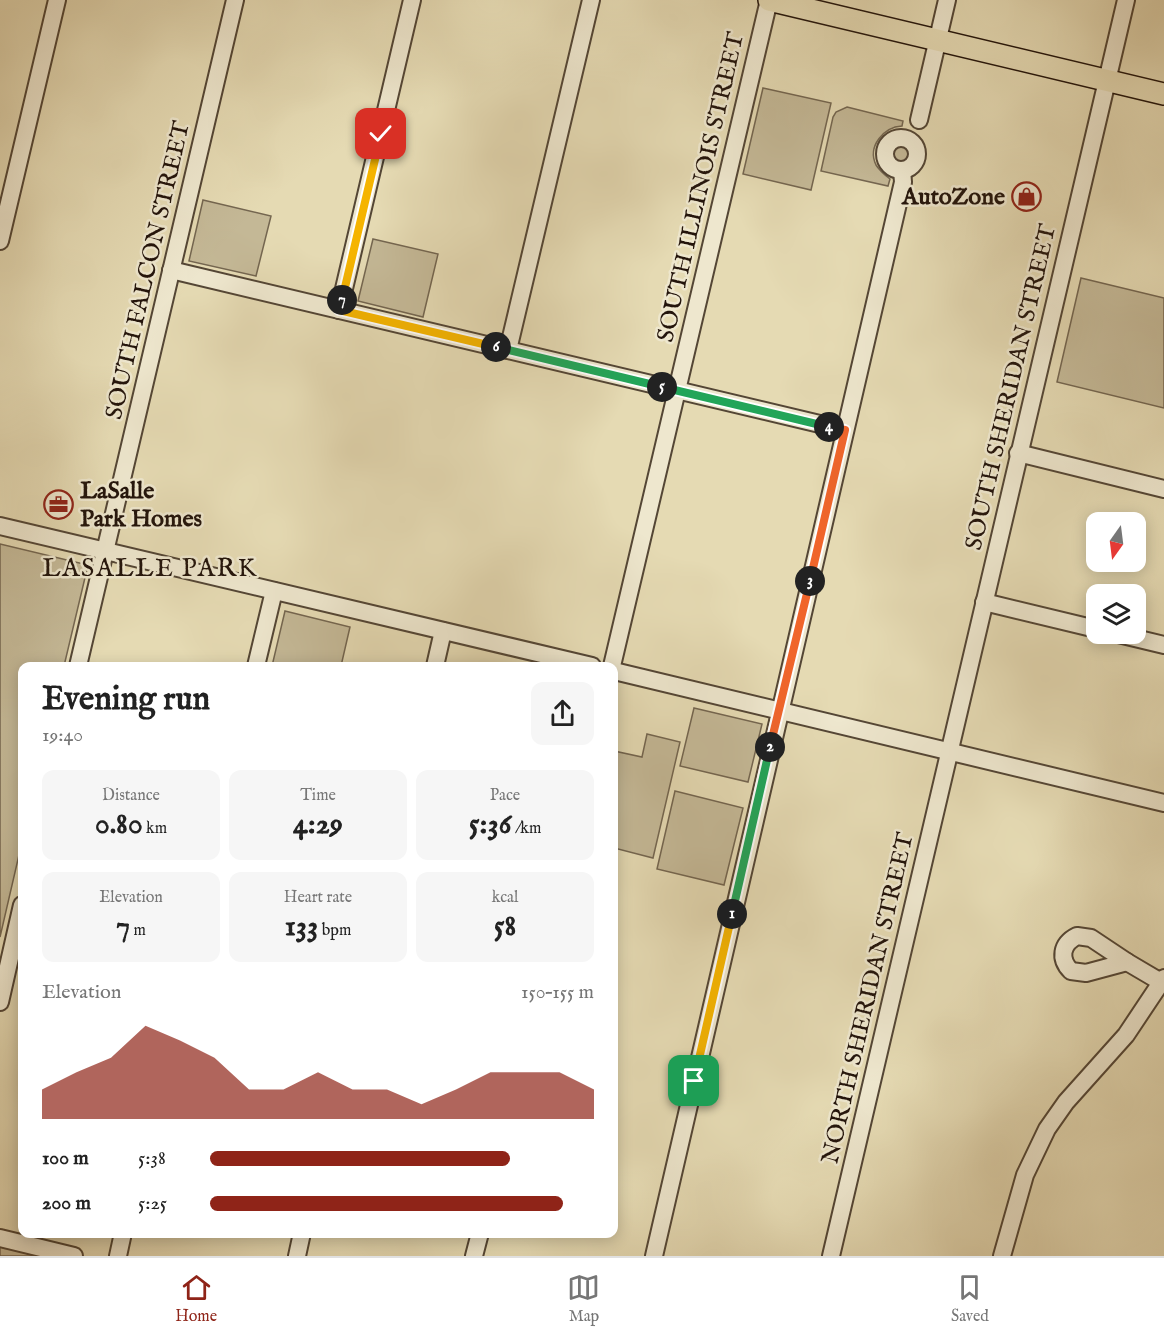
<!DOCTYPE html>
<html lang="en">
<head>
<meta charset="utf-8">
<style>
	body { margin:0; font-family:"IM FELL English",serif; background:#f6f6f6; color:#222; height:100vh; display:flex; flex-direction:column; font-size:22px; white-space:nowrap }
	* { box-sizing:border-box; margin:0 }
	p { font-size:20px; color:#767676 }
	.icon { flex:none; width:33px; height:33px; fill:none; stroke:currentColor; stroke-width:2; stroke-linecap:round; stroke-linejoin:round }
	.map { position:relative; flex:1; overflow:hidden }
	.sheet { position:absolute; left:18px; top:662px; width:600px; height:576px; display:flex; flex-direction:column; background:#fff; border-radius:12px; box-shadow:0 3px 15px #0003 }
	.sheet>* { flex:none }
	.needle { width:39px; rotate:194deg }
	.buttons { position:absolute; left:1086px; top:512px; display:grid; gap:12px }
	.buttons a { display:grid; place-items:center; width:60px; height:60px; border-radius:12px; background:#fff; box-shadow:0 3px 15px #0003; font-size:30px }
	.pin { position:absolute; display:grid; place-items:center; width:51px; height:51px; color:#fff; margin:-26px; border-radius:12px; box-shadow:0 3px 9px #0006 }
	.km { position:absolute; width:30px; height:30px; margin:-15px; border-radius:50%; background:#222; color:#fff; font-size:16px; line-height:30px; text-align:center }
	.round { display:grid; place-items:center; flex:none; width:63px; height:63px; border-radius:12px; background:#f6f6f6 }
	.summary { display:flex; align-items:center; justify-content:space-between; height:102px; padding:0 24px }
	h1 { font-size:33px; font-weight:700; line-height:45px }
	.stats { display:grid; grid-template-columns:repeat(3,1fr); gap:9px; height:102px; padding:6px 24px }
	.stats div { display:grid; align-content:center; border-radius:12px; background:#f6f6f6; text-align:center }
	.stats b { font-size:30px; font-weight:700 }
	.stats small { font-size:16px; font-weight:400 }
	.stats p { font-size:16px }
	.chart { height:168px; padding:12px 24px }
	.chart p { display:flex; justify-content:space-between }
	.chart svg { width:100%; height:108px; margin-top:6px; fill:#8f2418; opacity:.7 }
	ul { padding:0 24px; list-style:none; font-size:20px }
	li { display:grid; grid-template-columns:96px 72px 1fr; align-items:center; height:45px }
	li i { height:15px; border-radius:8px; background:#8f2418 }
	.tab-bar { display:flex; justify-content:space-around; align-items:center; height:84px; border-top:2px solid #e0e0e0; background:#fff; font-size:16px; color:#767676 }
	.tab-bar a { display:grid; justify-items:center; gap:3px }
	.tab-bar .current { color:#8f2418 }
	.map>svg:first-child { display:block }
	.green { fill:#c4b896; stroke:#746650; stroke-width:1.5 }
	.lines { fill:none; stroke-linecap:round; stroke-linejoin:round }
	.minor-casing { stroke:#544635; stroke-width:20 }
	.major-casing { stroke:#23140b; stroke-width:24 }
	.minor { stroke:#eee7ce; stroke-width:16 }
	.major { stroke:#e5dab3; stroke-width:21 }
	.split-1-casing { stroke:#fff; stroke-width:12 }
	.split-2-casing { stroke:#fff; stroke-width:12 }
	.split-3-casing { stroke:#fff; stroke-width:12 }
	.split-4-casing { stroke:#fff; stroke-width:12 }
	.split-5-casing { stroke:#fff; stroke-width:12 }
	.split-6-casing { stroke:#fff; stroke-width:12 }
	.split-7-casing { stroke:#fff; stroke-width:12 }
	.split-8-casing { stroke:#fff; stroke-width:12 }
	.split-1 { stroke:#f5b400; stroke-width:8 }
	.split-2 { stroke:#22a559; stroke-width:8 }
	.split-3 { stroke:#f0652b; stroke-width:8 }
	.split-4 { stroke:#f0652b; stroke-width:8 }
	.split-5 { stroke:#22a559; stroke-width:8 }
	.split-6 { stroke:#22a559; stroke-width:8 }
	.split-7 { stroke:#f5b400; stroke-width:8 }
	.split-8 { stroke:#f5b400; stroke-width:8 }
	.labels { text-anchor:middle; stroke-width:5; stroke-linejoin:round; paint-order:stroke }
	.street-label { font-size:24px; fill:#23140b; stroke:#eee7ce }
	.poi-label { font-size:24px; font-weight:bold; fill:#23140b; stroke:#eee7ce; text-anchor:end }
	.neighbourhood-label { font-size:26px; letter-spacing:1.5px; fill:#23140b; stroke:#eee7ce }
</style>
</head>
<body>
<div class="map">
<svg width="1164" height="1256" viewBox="0 0 1164 1256">
	<rect width="100%" height="100%" fill="#e5dab3"/>
	<filter id="stains"><feTurbulence type="fractalNoise" baseFrequency=".00333" numOctaves="4"/><feColorMatrix values="0 0 0 0 .2 0 0 0 0 .09 0 0 0 0 .02 0 0 0 .5 -.17"/></filter>
	<radialGradient id="worn" r=".72"><stop offset=".6" stop-color="#630" stop-opacity="0"/><stop offset="1" stop-color="#630" stop-opacity=".3"/></radialGradient>
	<!-- green -->
	<g class="green">
		<polygon points="763,88 831,103 811,190 743,174"/>
		<path d="M 847,107 L 903,121 L 902,126 C 884,127 867,146 876,165 C 879,170 885,175 890,179 L 888,186 L 821,171 L 833,117 L 836,112 Z"/>
		<circle cx="900" cy="154" r="8"/>
		<polygon points="203,200 271,216 256,276 189,261"/>
		<polygon points="373,239 438,254 423,317 358,301"/>
		<polygon points="1081,278 1164,298 1164,408 1057,382"/>
		<polygon points="0,544 88,565 64,666 22,666 22,842 0,937"/>
		<polygon points="285,611 350,627 341,666 272,666"/>
		<polygon points="694,708 762,724 748,782 680,766"/>
		<polygon points="647,734 680,742 653,858 614,848 614,751 642,757"/>
		<polygon points="675,791 743,808 724,885 657,869"/>
		<polygon points="0,1246 36,1256 0,1256"/>
	</g>
	<g class="lines">
		<defs>
			<g id="minor">
				<polyline points="919,120 947,0"/>
				<circle cx="901" cy="154" r="16"/>
				<polyline points="0,241 57,0"/>
				<polyline points="171,270 845,430"/>
				<polyline points="339,310 412,0"/>
				<polyline points="508,350 591,0"/>
				<polyline points="1018,453 1164,489"/>
				<polyline points="0,526 592,666"/>
				<polyline points="984,602 1096,629"/>
				<polyline points="1114,633 1164,645"/>
				<polyline points="78,666 235,0"/>
				<polyline points="256,666 274,591"/>
				<polyline points="435,666 443,631"/>
				<polyline points="612,666 769,0"/>
				<polyline points="614,671 1164,803"/>
				<path d="M 1077,936 L 1091,938 L 1127,962 L 1086,973 L 1071,971 C 1059,959 1061,944 1077,936 Z"/>
				<polyline points="1127,962 1161,982"/>
				<polyline points="0,1002 22,905"/>
				<polyline points="0,1238 74,1256"/>
				<polyline points="118,1256 123,1233"/>
				<polyline points="297,1256 302,1233"/>
				<polyline points="474,1256 480,1233"/>
				<polyline points="654,1256 903,182 902,170"/>
				<polyline points="831,1256 1126,0"/>
				<polyline points="1002,1256 1025,1175 1047,1129 1066,1102 1126,1035 1164,978"/>
			</g>
			<polyline id="major" points="769,0 1164,94"/>
		</defs>
		<!-- minor casing -->
		<use href="#minor" class="minor-casing"/>
		<!-- major casing -->
		<use href="#major" class="major-casing"/>
		<!-- minor -->
		<use href="#minor" class="minor"/>
		<!-- major -->
		<use href="#major" class="major"/>
	</g>
	<g class="lines">
		<defs>
			<polyline id="split-1" points="694,1081 732,914"/>
			<polyline id="split-2" points="732,914 770,747"/>
			<polyline id="split-3" points="770,747 810,581"/>
			<polyline id="split-4" points="810,581 845,430 829,427"/>
			<polyline id="split-5" points="662,387 829,427"/>
			<polyline id="split-6" points="496,347 662,387"/>
			<polyline id="split-7" points="342,300 339,310 496,347"/>
			<polyline id="split-8" points="342,300 381,134"/>
		</defs>
		<!-- split-1 casing -->
		<use href="#split-1" class="split-1-casing"/>
		<!-- split-2 casing -->
		<use href="#split-2" class="split-2-casing"/>
		<!-- split-3 casing -->
		<use href="#split-3" class="split-3-casing"/>
		<!-- split-4 casing -->
		<use href="#split-4" class="split-4-casing"/>
		<!-- split-5 casing -->
		<use href="#split-5" class="split-5-casing"/>
		<!-- split-6 casing -->
		<use href="#split-6" class="split-6-casing"/>
		<!-- split-7 casing -->
		<use href="#split-7" class="split-7-casing"/>
		<!-- split-8 casing -->
		<use href="#split-8" class="split-8-casing"/>
		<!-- split-1 -->
		<use href="#split-1" class="split-1"/>
		<!-- split-2 -->
		<use href="#split-2" class="split-2"/>
		<!-- split-3 -->
		<use href="#split-3" class="split-3"/>
		<!-- split-4 -->
		<use href="#split-4" class="split-4"/>
		<!-- split-5 -->
		<use href="#split-5" class="split-5"/>
		<!-- split-6 -->
		<use href="#split-6" class="split-6"/>
		<!-- split-7 -->
		<use href="#split-7" class="split-7"/>
		<!-- split-8 -->
		<use href="#split-8" class="split-8"/>
	</g>
	<!-- icons -->
	<defs>
		<symbol id="shop-ring" viewBox="-11 -11 22 22"><circle r="9.5" fill="#eee7ce" stroke="#8f2418" stroke-width="1.5"/><path d="M-5-2.5h2.3a2.7 3.5 0 0 1 5.4 0H5L5.5 6h-11ZM-1.5-2.5h3a1.5 2.3 0 0 0-3 0Z" fill="#8f2418"/></symbol>
		<symbol id="office-ring" viewBox="-11 -11 22 22"><circle r="9.5" fill="#eee7ce" stroke="#8f2418" stroke-width="1.5"/><path d="M-6-3h4V-5.5h4V-3h4V5H-6ZM-1-4.5V-3h2v-1.5ZM-6 0V1H6V0Z" fill="#8f2418"/></symbol>
	</defs>
	<g fill-rule="evenodd">
		<use href="#shop-ring" x="1010" y="180" width="33" height="33"/>
		<use href="#office-ring" x="42" y="488" width="33" height="33"/>
	</g>
	<g class="labels">
		<!-- street labels -->
		<g class="street-label">
			<text transform="translate(700 187) rotate(-77)" y="8">SOUTH ILLINOIS STREET</text>
			<text transform="translate(147 270) rotate(-77)" y="8">SOUTH FALCON STREET</text>
			<text transform="translate(1010 387) rotate(-77)" y="8">SOUTH SHERIDAN STREET</text>
			<text transform="translate(867 998) rotate(-77)" y="8">NORTH SHERIDAN STREET</text>
		</g>
		<!-- poi labels -->
		<g class="poi-label">
			<text x="1005" y="204">AutoZone</text>
			<text x="80" y="498" text-anchor="start">LaSalle<tspan x="80" dy="28">Park Homes</tspan></text>
		</g>
		<!-- neighbourhood labels -->
		<g class="neighbourhood-label">
			<text x="150" y="576">LASALLE PARK</text>
		</g>
	</g>
	<rect width="100%" height="100%" filter="url(#stains)"/>
	<rect width="100%" height="100%" fill="url(#worn)"/>
</svg>
<div class="buttons">
<a><svg class="needle" viewBox="-14 -14 28 28"><path d="M0-13l5 13h-10z" fill="#e53935"/><path d="M0 13l5-13h-10z" fill="#767676"/></svg></a>
<a><svg class="icon" aria-label="layers" viewBox="0 0 24 24"><path d="M12 4l9 5-9 5-9-5zM3 14l9 5 9-5"/></svg></a>
</div>
<div class="pin" style="left:694px;top:1081px;background:#1e9e55"><svg class="icon" aria-label="arrive" viewBox="0 0 24 24"><path d="M6 21V4h12l-3 4 3 4H6"/></svg></div>
<div class="pin" style="left:381px;top:134px;background:#d93025"><svg class="icon" aria-label="check" viewBox="0 0 24 24"><path d="M5 12l5 5 9-10"/></svg></div>
<b class="km" style="left:732px;top:914px">1</b>
<b class="km" style="left:770px;top:747px">2</b>
<b class="km" style="left:810px;top:581px">3</b>
<b class="km" style="left:829px;top:427px">4</b>
<b class="km" style="left:662px;top:387px">5</b>
<b class="km" style="left:496px;top:347px">6</b>
<b class="km" style="left:342px;top:300px">7</b>
<section class="sheet">
<div class="summary"><div><h1>Evening run</h1><p>19:40</p></div><a class="round"><svg class="icon" aria-label="share" viewBox="0 0 24 24"><path d="M12 15V3M7 8l5-5 5 5M5 13v7h14v-7"/></svg></a></div>
<div class="stats">
<div><p>Distance</p><b>0.80<small> km</small></b></div>
<div><p>Time</p><b>4:29</b></div>
<div><p>Pace</p><b>5:36<small> /km</small></b></div>
</div>
<div class="stats">
<div><p>Elevation</p><b>7<small> m</small></b></div>
<div><p>Heart rate</p><b>133<small> bpm</small></b></div>
<div><p>kcal</p><b>58</b></div>
</div>
<div class="chart"><p><span>Elevation</span>150–155 m</p>
<svg viewBox="0 0 160 44" preserveAspectRatio="none"><path d="M0 44V32L10 25L20 19L30 6L40 12L50 19L60 32L70 32L80 25L90 32L100 32L110 38L120 32L130 25L140 25L150 25L160 32V44z"/></svg>
</div>
<ul>
<li><b>100 m</b>5:38<i style="width:78%"></i></li>
<li><b>200 m</b>5:25<i style="width:92%"></i></li>
</ul>
</section>
</div>
<nav class="tab-bar">
<a class="current"><svg class="icon" aria-label="home" viewBox="0 0 24 24"><path d="M3 11l9-7 9 7M6 9v11h12V9"/></svg>Home</a>
<a><svg class="icon" aria-label="map" viewBox="0 0 24 24"><path d="M3 6l6-2 6 2 6-2v14l-6 2-6-2-6 2zM9 4v14M15 6v14"/></svg>Map</a>
<a><svg class="icon" aria-label="saved" viewBox="0 0 24 24"><path d="M7 4h10v16l-5-4-5 4z"/></svg>Saved</a>
</nav>
</body>
</html>
